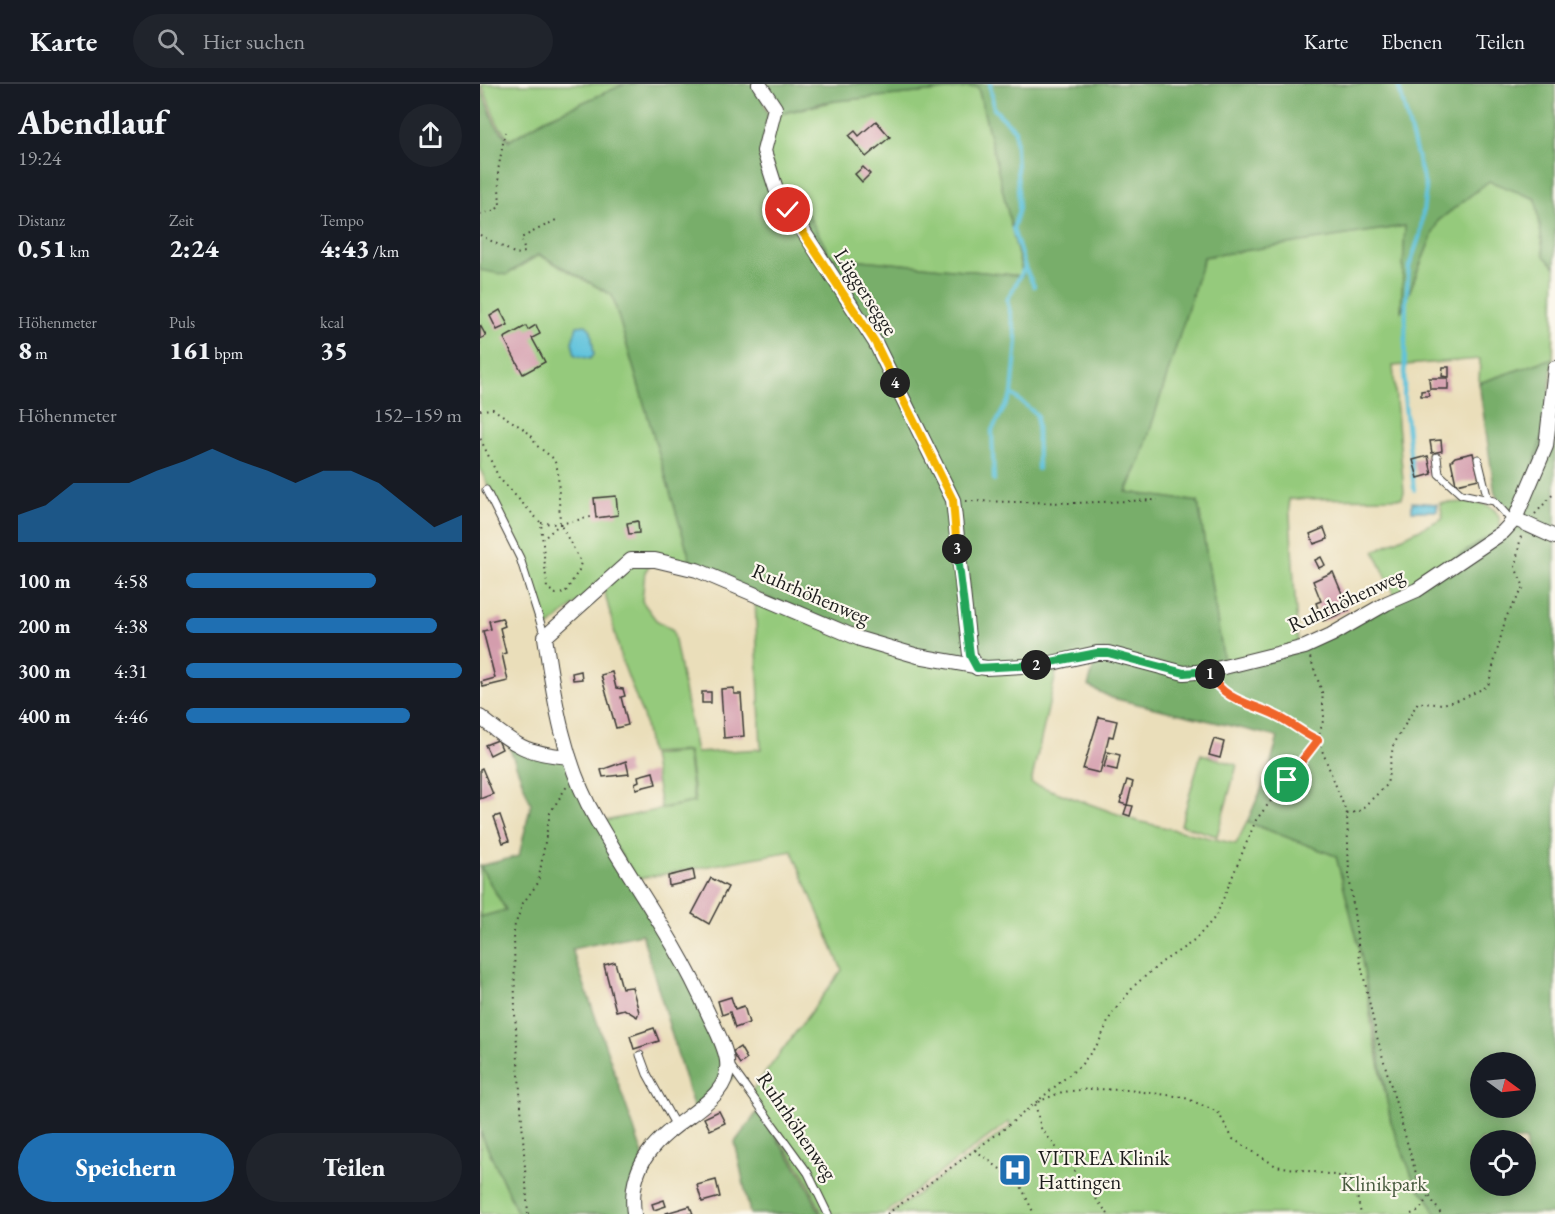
<!DOCTYPE html>
<html lang="de">
<head>
<meta charset="utf-8">
<style>
	body { margin:0; font-family:"EB Garamond",serif; background:#20242c; color:#f1f3f6; height:100vh; display:flex; flex-direction:column; font-size:22px; white-space:nowrap }
	* { box-sizing:border-box; margin:0 }
	p { font-size:20px; color:#9ea1a6 }
	.icon { flex:none; width:33px; height:33px; fill:none; stroke:currentColor; stroke-width:2; stroke-linecap:round; stroke-linejoin:round }
	.map { position:relative; flex:1; overflow:hidden }
	.sheet { display:flex; flex-direction:column; background:#171b24; width:480px }
	.sheet>* { flex:none }
	.needle { width:39px; rotate:105deg }
	.fabs { position:absolute; left:990px; top:968px; display:grid; gap:12px }
	.fabs a { display:grid; place-items:center; width:66px; height:66px; border-radius:50%; background:#171b24; box-shadow:0 3px 15px #0003; font-size:30px }
	.pin { position:absolute; display:grid; place-items:center; width:51px; height:51px; color:#fff; margin:-26px; border:3px solid #fff; border-radius:50%; box-shadow:0 2px 6px #0007 }
	.km { position:absolute; width:30px; height:30px; margin:-15px; border-radius:50%; background:#222; color:#fff; font-size:16px; line-height:30px; text-align:center }
	.round { display:grid; place-items:center; flex:none; width:63px; height:63px; border-radius:32px; background:#20242c }
	.summary { display:flex; align-items:center; justify-content:space-between; height:102px; padding:0 18px }
	h1 { font-size:33px; font-weight:800; line-height:45px }
	.metrics { display:grid; grid-template-columns:repeat(3,1fr); gap:9px; height:102px; padding:6px 18px }
	.metrics div { display:grid; align-content:center }
	.metrics b { font-size:26px; font-weight:800 }
	.metrics small { font-size:16px; font-weight:400 }
	.metrics p { font-size:16px }
	.chart { height:168px; padding:12px 18px }
	.chart p { display:flex; justify-content:space-between }
	.chart svg { width:100%; height:108px; margin-top:6px; fill:#1f6fb2; opacity:.7 }
	.primary-button { display:flex; gap:12px; margin-top:auto; padding:12px 18px }
	.primary-button a { flex:1; height:69px; border-radius:36px; background:#1f6fb2; color:#fff; font-size:24px; font-weight:800; line-height:69px; text-align:center }
	.primary-button a+a { background:#20242c; color:#f1f3f6 }
	ul { padding:0 18px; list-style:none; font-size:20px }
	li { display:grid; grid-template-columns:96px 72px 1fr; align-items:center; height:45px }
	li i { height:15px; border-radius:8px; background:#1f6fb2 }
	header { display:flex; align-items:center; gap:36px; box-sizing:border-box; height:84px; padding:0 30px; background:#171b24; border-bottom:2px solid #363941 }
	header strong { font-size:28px }
	nav { display:flex; gap:33px; margin-inline-start:auto; font-size:21px }
	.search { width:420px; height:54px; background:#20242c; display:flex; align-items:center; gap:15px; box-sizing:border-box; padding:0 21px; border-radius:33px; color:#9ea1a6; font-size:22px }
	main { display:flex; flex:1; min-height:0 }
	.map>svg:first-child { display:block }
	.green { fill:#95ca7b; stroke:#58734c; stroke-width:1.5 }
	.forest { fill:#78ae6b; stroke:#4a6544; stroke-width:1.5; fill-rule:evenodd }
	.water { fill:#5ec2dc; stroke:#3d6f7c; stroke-width:1.5 }
	.lines { fill:none; stroke-linecap:round; stroke-linejoin:round }
	.stream { stroke:#5ec2dc; stroke-width:4 }
	.building { fill:#d49dad }
	.service-casing { stroke:#3b3934; stroke-width:9 }
	.minor-casing { stroke:#3b3934; stroke-width:16 }
	.path { stroke:#3b3934; stroke-width:2; stroke-dasharray:1.5 4.5; stroke-linecap:butt }
	.service { stroke:#fff; stroke-width:7 }
	.minor { stroke:#fff; stroke-width:14 }
	.split-1-casing { stroke:#fff; stroke-width:12 }
	.split-2-casing { stroke:#fff; stroke-width:12 }
	.split-3-casing { stroke:#fff; stroke-width:12 }
	.split-4-casing { stroke:#fff; stroke-width:12 }
	.split-5-casing { stroke:#fff; stroke-width:12 }
	.split-1 { stroke:#f0652b; stroke-width:8 }
	.split-2 { stroke:#22a559; stroke-width:8 }
	.split-3 { stroke:#22a559; stroke-width:8 }
	.split-4 { stroke:#f5b400; stroke-width:8 }
	.split-5 { stroke:#f5b400; stroke-width:8 }
	.labels { text-anchor:middle; stroke-width:4.5; stroke-linejoin:round; paint-order:stroke }
	.street-label { font-size:21px; fill:#1c1c1c; stroke:#fbf7ec }
	.poi-label { font-size:21px; fill:#1c1c1c; stroke:#fbf7ec; text-anchor:start }
	.park-label { font-size:21px; fill:#46593d; stroke:#fbf7ec }
</style>
</head>
<body>
<header>
<strong>Karte</strong>
<div class="search"><svg class="icon" aria-label="search" viewBox="0 0 24 24"><circle cx="10" cy="10" r="6"/><path d="M15 15l6 6"/></svg>Hier suchen</div>
<nav><a>Karte</a><a>Ebenen</a><a>Teilen</a></nav>
</header>
<main>
<section class="sheet">
<div class="summary"><div><h1>Abendlauf</h1><p>19:24</p></div><a class="round"><svg class="icon" aria-label="share" viewBox="0 0 24 24"><path d="M12 15V3M7 8l5-5 5 5M5 13v7h14v-7"/></svg></a></div>
<div class="metrics">
<div><p>Distanz</p><b>0.51<small> km</small></b></div>
<div><p>Zeit</p><b>2:24</b></div>
<div><p>Tempo</p><b>4:43<small> /km</small></b></div>
</div>
<div class="metrics">
<div><p>Höhenmeter</p><b>8<small> m</small></b></div>
<div><p>Puls</p><b>161<small> bpm</small></b></div>
<div><p>kcal</p><b>35</b></div>
</div>
<div class="chart"><p><span>Höhenmeter</span>152–159 m</p>
<svg viewBox="0 0 160 44" preserveAspectRatio="none"><path d="M0 44V33L10 29L20 20L30 20L40 20L50 15L60 11L70 6L80 11L90 15L100 20L110 15L120 15L130 20L140 29L150 38L160 33V44z"/></svg>
</div>
<ul>
<li><b>100 m</b>4:58<i style="width:69%"></i></li>
<li><b>200 m</b>4:38<i style="width:91%"></i></li>
<li><b>300 m</b>4:31<i style="width:100%"></i></li>
<li><b>400 m</b>4:46<i style="width:81%"></i></li>
</ul>
<div class="primary-button"><a>Speichern</a><a>Teilen</a></div>
</section>
<div class="map">
<svg width="1075" height="1130" viewBox="0 0 1075 1130">
	<rect width="100%" height="100%" fill="#fbf7ec"/>
	<filter id="ink" filterUnits="userSpaceOnUse"><feTurbulence type="fractalNoise" baseFrequency=".0167" numOctaves="2"/><feDisplacementMap in="SourceGraphic" scale="12" xChannelSelector="R" yChannelSelector="G"/><feConvolveMatrix kernelMatrix="1 2 1 2 8 2 1 2 1" color-interpolation-filters="sRGB"/></filter>
	<filter id="wash" filterUnits="userSpaceOnUse"><feTurbulence type="fractalNoise" baseFrequency=".008" numOctaves="4" result="noise"/><feDisplacementMap in="SourceGraphic" scale="24" xChannelSelector="R" yChannelSelector="G"/><feGaussianBlur stdDeviation="1.35" result="paint"/><feColorMatrix in="noise" values="0 0 0 0 0 0 0 0 0 0 0 0 0 0 0 0 0 1.4 0 .05"/><feComposite in="paint" operator="in"/></filter>
	<g filter="url(#wash)">
		<rect width="100%" height="100%" fill="#eadeba"/>
		<!-- green -->
		<g class="green">
			<polygon points="2,0 145,0 65,35 30,56 17,39"/>
			<polygon points="498,3 543,192 350,173 323,121 318,117 308,124 286,65 296,31 356,17"/>
			<polygon points="1009,97 1056,115 1064,172 1075,183 1073,274 999,299 1000,275 913,282 924,408 922,414 809,415 818,562 744,579 718,418 647,408 662,372 724,172 925,142 922,226 958,137"/>
			<polygon points="59,171 132,211 212,482 150,473 65,546 43,473 0,385 0,186 27,190"/>
			<path d="M 960,419 C 984,419 1023,411 1020,446 L 915,512 L 894,467 L 963,434 Z"/>
			<polygon points="153,477 172,477 165,488 162,517 176,536 193,546 216,669 281,665 275,513 577,585 551,699 657,737 756,760 767,738 856,772 882,871 892,945 911,1038 937,1103 948,1114 956,1130 410,1130 531,1042 529,1038 404,1130 342,1130 326,1093 269,1011 362,886 312,767 157,795 120,738 215,718 208,667 170,669 164,635 141,574 124,505"/>
			<polygon points="207,668 214,718 181,724 172,671"/>
			<polygon points="721,670 757,681 737,752 701,741"/>
			<polygon points="0,782 26,826 0,833"/>
			<polygon points="0,1048 38,1130 0,1130"/>
		</g>
		<!-- forest -->
		<g class="forest">
			<polygon points="145,0 277,0 288,30 281,69 309,124 319,117 323,121 351,173 543,192 498,3 345,18 296,31 279,0 1075,0 1075,183 1064,172 1056,115 1009,97 958,137 921,228 925,142 724,173 662,372 646,408 718,418 744,579 710,587 625,566 584,576 503,582 381,553 212,482 132,211 59,170 26,191 0,186 0,2 15,40 29,57 65,35"/>
			<polygon points="1073,274 1064,362 1032,436 1015,410 999,299"/>
			<path d="M 1075,310 L 1075,1130 L 956,1130 L 947,1113 L 936,1102 L 911,1038 L 881,871 L 856,772 L 767,738 L 788,690 L 798,653 L 632,614 L 608,602 L 616,574 L 626,572 L 705,592 L 851,553 L 1037,435 ZM 1000,978 L 1046,978 L 1046,1023 L 1000,1023 ZM 1000,1056 L 1046,1056 L 1046,1101 L 1000,1101 Z"/>
			<polygon points="28,660 88,676 176,834 254,992 215,1029 162,850 92,865 163,1071 154,1130 38,1130 0,1047 0,833 26,826 0,782 39,772 51,720"/>
			<polygon points="278,1027 324,1094 340,1130 270,1130 255,1058"/>
		</g>
		<!-- water -->
		<g class="water">
			<polygon points="106,241 111,246 114,271 110,275 95,271 92,258 97,242"/>
			<polygon points="932,418 957,420 957,427 932,427"/>
		</g>
		<g class="lines">
			<!-- stream -->
			<g class="stream">
				<polyline points="510,0 514,25 535,46 539,125 533,145 545,183 527,216 537,257 532,310 512,346 514,396"/>
				<polyline points="918,0 946,105 940,151 929,183 926,215 924,311 934,406"/>
				<polyline points="545,184 554,202"/>
				<polyline points="532,310 557,331 558,385"/>
			</g>
		</g>
		<g id="blocks">
			<!-- building -->
			<g class="building">
				<polygon points="396,37 410,53 386,73 369,52 375,47 379,52"/>
				<polygon points="383,83 390,90 382,98 375,90"/>
				<polygon points="20,226 28,241 17,246 10,232"/>
				<polygon points="0,241 6,252 0,255"/>
				<polygon points="56,241 60,250 52,254 65,278 43,290 24,254 46,242 48,246"/>
				<polygon points="963,283 969,283 969,293 962,292"/>
				<polygon points="949,294 968,294 968,305 950,305"/>
				<polygon points="948,306 949,312 941,312 941,307"/>
				<polygon points="961,356 962,367 952,369 950,357"/>
				<polygon points="993,369 999,395 976,400 971,377 975,373"/>
				<polygon points="948,372 952,390 938,394 933,376"/>
				<polygon points="136,412 138,431 116,434 114,414"/>
				<polygon points="158,437 159,449 149,450 147,439"/>
				<polygon points="844,444 848,455 834,460 830,450"/>
				<polygon points="841,473 845,481 839,484 835,476"/>
				<polygon points="853,488 869,526 843,537 836,519 841,517 833,497"/>
				<polygon points="22,534 25,542 20,544 26,569 22,570 28,597 3,603 1,598 15,594 3,547 11,545 9,537"/>
				<polygon points="101,587 102,595 93,596 92,589"/>
				<polygon points="132,588 136,604 143,605 145,612 141,613 148,641 136,644 121,591"/>
				<polygon points="254,604 254,610 261,610 264,652 244,654 241,605"/>
				<rect x="222" y="608" width="9" height="11"/>
				<polygon points="619,633 637,637 633,653 629,652 620,689 603,685"/>
				<polygon points="734,655 744,658 740,674 729,671"/>
				<polygon points="18,656 22,665 10,671 5,661"/>
				<polygon points="628,668 640,671 637,686 624,683"/>
				<polygon points="146,677 149,690 123,693 121,686"/>
				<polygon points="2,684 13,710 0,715 0,685"/>
				<polygon points="173,688 176,700 156,705 155,699 159,697 158,692"/>
				<polygon points="647,696 653,698 647,721 640,719"/>
				<polygon points="647,721 653,722 650,732 644,730"/>
				<polygon points="20,731 29,757 23,759 14,733"/>
				<polygon points="213,786 215,796 189,802 188,792"/>
				<polygon points="231,794 248,803 229,840 212,830"/>
				<polygon points="135,878 142,904 152,903 159,928 157,933 144,925 136,927 124,881"/>
				<polygon points="251,913 255,925 264,922 269,939 255,944 250,928 242,931 238,917"/>
				<polygon points="174,944 179,957 154,965 150,952"/>
				<polygon points="260,963 267,975 260,980 252,968"/>
				<polygon points="239,1027 245,1039 230,1046 224,1034"/>
				<polygon points="236,1096 240,1113 222,1118 217,1101"/>
				<polygon points="184,1116 186,1122 174,1126 172,1120"/>
				<polygon points="210,1122 213,1130 186,1130 186,1129"/>
			</g>
		</g>
	</g>
	<g filter="url(#ink)">
		<use href="#blocks" fill-opacity="0" stroke="#3b3934" stroke-width="1.5"/>
		<g class="lines">
			<defs>
				<g id="service">
					<polyline points="957,373 959,390 981,410 1014,417 1032,437"/>
					<polyline points="998,375 1008,416"/>
					<polyline points="6,406 40,474 65,553"/>
					<polyline points="160,971 167,990 196,1042"/>
					<polyline points="249,980 328,1089 348,1130"/>
				</g>
				<g id="minor">
					<polyline points="279,0 295,24 284,67 296,105 395,258 473,416 490,571 497,584"/>
					<polyline points="1035,435 1075,453"/>
					<path d="M 0,633 C 35,661 43,669 89,673"/>
					<path d="M 154,1130 C 142,1037 254,1034 247,977 C 245,961 234,942 227,927 C 197,858 153,800 116,735 C 84,680 74,616 65,553 L 151,476 L 175,476 L 217,486 L 380,555 L 438,572 L 506,584 L 563,581 L 617,569 L 628,569 L 704,589 L 728,587 L 825,563 L 851,551 L 907,519 L 937,506 L 1023,448 L 1035,435 L 1066,362 L 1075,284"/>
				</g>
			</defs>
			<!-- service casing -->
			<use href="#service" class="service-casing"/>
			<!-- minor casing -->
			<use href="#minor" class="minor-casing"/>
			<!-- path -->
			<g class="path">
				<polyline points="0,130 16,126 20,121 18,87 25,48"/>
				<polyline points="0,151 36,170 45,168 41,154 76,136"/>
				<polyline points="0,326 13,325 45,346 51,351 56,361 74,375 78,387 80,440 101,478 99,486 85,509 76,510 67,504 61,439 19,394 0,354"/>
				<polyline points="486,417 593,419 678,416"/>
				<polyline points="1055,430 1075,408"/>
				<polyline points="61,439 80,440 63,455"/>
				<polyline points="80,440 111,433"/>
				<path d="M 734,598 C 750,619 779,622 801,634 C 814,641 824,650 838,656 L 867,730 L 869,790 L 880,876 L 897,953 L 937,1093 L 961,1130"/>
				<path d="M 867,730 L 879,727 L 907,701 L 913,662 L 938,618 C 969,624 981,615 1008,602 L 1026,533 L 1044,503 L 1035,483 L 1041,452"/>
				<polyline points="495,1066 540,1100 554,1130"/>
				<polyline points="48,1130 35,930 34,844 43,819 58,799 70,729 87,702"/>
				<polyline points="407,1130 524,1045 601,981 619,958 631,931 655,901 682,878 714,857 736,832 776,736 838,656 844,633 842,608 830,573"/>
				<polyline points="628,1130 561,1044 555,1019 582,1008 610,1005 648,1006 703,1013 738,1028 753,1055 796,1082 873,1094 881,1130"/>
				<polyline points="931,1130 939,1127 949,1111"/>
			</g>
			<!-- service -->
			<use href="#service" class="service"/>
			<!-- minor -->
			<use href="#minor" class="minor"/>
		</g>
	</g>
	<g class="lines" filter="url(#ink)">
		<defs>
			<path id="split-1" d="M 730,590 C 744,618 776,620 801,634 C 814,641 824,650 838,656 L 807,696"/>
			<polyline id="split-2" points="556,581 617,569 628,569 704,589 728,587 730,590"/>
			<polyline id="split-3" points="477,465 490,571 497,584 556,581"/>
			<polyline id="split-4" points="415,299 473,416 477,465"/>
			<polyline id="split-5" points="308,126 395,258 415,299"/>
		</defs>
		<!-- split-1 casing -->
		<use href="#split-1" class="split-1-casing"/>
		<!-- split-2 casing -->
		<use href="#split-2" class="split-2-casing"/>
		<!-- split-3 casing -->
		<use href="#split-3" class="split-3-casing"/>
		<!-- split-4 casing -->
		<use href="#split-4" class="split-4-casing"/>
		<!-- split-5 casing -->
		<use href="#split-5" class="split-5-casing"/>
		<!-- split-1 -->
		<use href="#split-1" class="split-1"/>
		<!-- split-2 -->
		<use href="#split-2" class="split-2"/>
		<!-- split-3 -->
		<use href="#split-3" class="split-3"/>
		<!-- split-4 -->
		<use href="#split-4" class="split-4"/>
		<!-- split-5 -->
		<use href="#split-5" class="split-5"/>
	</g>
	<!-- icons -->
	<defs>
		<symbol id="hospital-square" viewBox="-11 -11 22 22"><rect x="-9" y="-9" width="18" height="18" rx="4" fill="#1f6fb2" stroke="#fbf7ec"/><path d="M-5-5h3v3.5h4V-5h3V5h-3V1.5h-4V5h-3Z" fill="#fff"/></symbol>
	</defs>
	<g fill-rule="evenodd">
		<use href="#hospital-square" x="516" y="1067" width="38" height="38"/>
	</g>
	<g class="labels">
		<!-- street labels -->
		<g class="street-label">
			<text transform="translate(386 208) rotate(57)" y="7">Lüggersegge</text>
			<text transform="translate(331 510) rotate(23)" y="7">Ruhrhöhenweg</text>
			<text transform="translate(866 516) rotate(-25)" y="7">Ruhrhöhenweg</text>
			<text transform="translate(317 1042) rotate(56)" y="7">Ruhrhöhenweg</text>
		</g>
		<!-- poi labels -->
		<g class="poi-label">
			<text x="558" y="1081">VITREA Klinik<tspan x="558" dy="24">Hattingen</tspan></text>
		</g>
		<!-- park labels -->
		<g class="park-label">
			<text x="904" y="1107">Klinikpark</text>
		</g>
	</g>
</svg>
<div class="fabs">
<a><svg class="needle" viewBox="-14 -14 28 28"><path d="M0-13l5 13h-10z" fill="#e53935"/><path d="M0 13l5-13h-10z" fill="#9ea1a6"/></svg></a>
<a><svg class="icon" aria-label="locate" viewBox="0 0 24 24"><circle cx="12" cy="12" r="6"/><path d="M12 2v4M12 18v4M2 12h4M18 12h4"/></svg></a>
</div>
<div class="pin" style="left:807px;top:696px;background:#1e9e55"><svg class="icon" aria-label="arrive" viewBox="0 0 24 24"><path d="M6 21V4h12l-3 4 3 4H6"/></svg></div>
<div class="pin" style="left:308px;top:126px;background:#d93025"><svg class="icon" aria-label="check" viewBox="0 0 24 24"><path d="M5 12l5 5 9-10"/></svg></div>
<b class="km" style="left:730px;top:590px">1</b>
<b class="km" style="left:556px;top:581px">2</b>
<b class="km" style="left:477px;top:465px">3</b>
<b class="km" style="left:415px;top:299px">4</b>
</div>
</main>
</body>
</html>
